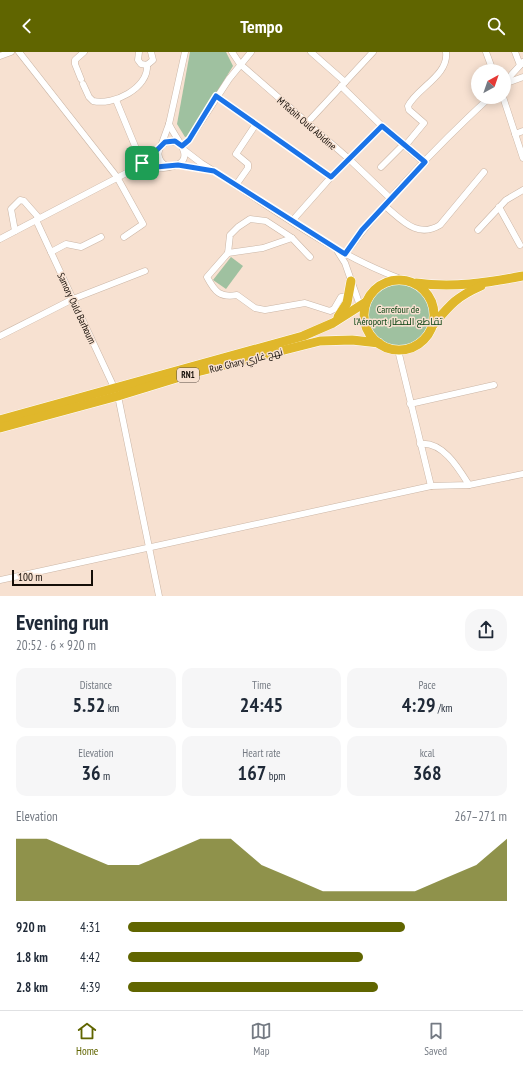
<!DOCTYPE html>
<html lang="en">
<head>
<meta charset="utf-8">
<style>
	body { margin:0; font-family:"PT Sans Narrow",Cairo,sans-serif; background:#f6f6f7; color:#1f2937; height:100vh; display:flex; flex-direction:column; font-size:15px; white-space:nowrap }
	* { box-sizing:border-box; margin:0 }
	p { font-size:13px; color:#747a83 }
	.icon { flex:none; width:22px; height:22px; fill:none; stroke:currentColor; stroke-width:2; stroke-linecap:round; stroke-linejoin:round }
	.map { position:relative; height:544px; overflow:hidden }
	.sheet { display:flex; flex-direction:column; background:#fff; flex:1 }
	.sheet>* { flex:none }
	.needle { width:26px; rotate:40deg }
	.buttons { position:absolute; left:471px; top:12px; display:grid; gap:8px }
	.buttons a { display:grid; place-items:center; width:40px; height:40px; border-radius:50%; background:#fff; box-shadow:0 2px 10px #0003; font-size:20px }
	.scale { position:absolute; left:12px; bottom:10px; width:81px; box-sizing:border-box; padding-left:4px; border:2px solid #150e08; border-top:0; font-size:11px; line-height:14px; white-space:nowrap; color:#150e08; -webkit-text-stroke:3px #f7e1d1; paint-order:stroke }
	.pin { position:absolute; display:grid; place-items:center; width:34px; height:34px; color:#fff; margin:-17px; border-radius:8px; box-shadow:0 2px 6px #0006 }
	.round { display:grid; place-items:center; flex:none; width:42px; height:42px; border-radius:16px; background:#f6f6f7 }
	.headline { display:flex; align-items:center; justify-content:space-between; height:68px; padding:0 16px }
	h1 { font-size:22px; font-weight:700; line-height:30px }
	.stats { display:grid; grid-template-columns:repeat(3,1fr); gap:6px; height:68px; padding:4px 16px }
	.stats div { display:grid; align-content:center; border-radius:10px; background:#f6f6f7; text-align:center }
	.stats b { font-size:20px; font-weight:700 }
	.stats small { font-size:11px; font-weight:400 }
	.stats p { font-size:11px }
	.chart { height:112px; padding:8px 16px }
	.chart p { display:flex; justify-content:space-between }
	.chart svg { width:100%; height:72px; margin-top:4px; fill:#606500; opacity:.7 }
	ul { padding:0 16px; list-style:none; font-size:13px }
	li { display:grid; grid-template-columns:64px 48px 1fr; align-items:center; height:30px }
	li i { height:10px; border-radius:5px; background:#606500 }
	header { display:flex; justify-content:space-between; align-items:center; height:52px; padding:0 16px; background:#606500; color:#fff; font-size:18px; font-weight:700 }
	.tab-bar { display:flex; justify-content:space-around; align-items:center; height:56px; border-top:1px solid #e0e1e3; background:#fff; font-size:11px; color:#747a83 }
	.tab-bar a { display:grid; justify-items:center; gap:2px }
	.tab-bar .selected { color:#606500 }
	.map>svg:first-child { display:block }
	.green { fill:#9fc1a0 }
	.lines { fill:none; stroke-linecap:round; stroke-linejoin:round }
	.minor-casing { stroke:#cbb6a6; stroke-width:7 }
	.highway-casing { stroke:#fff; stroke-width:10 }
	.minor { stroke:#fff; stroke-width:6 }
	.highway { stroke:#e0b72b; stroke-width:9 }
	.route-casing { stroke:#fff; stroke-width:8 }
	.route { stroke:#1a73e8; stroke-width:5 }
	.labels { text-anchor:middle; stroke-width:3; stroke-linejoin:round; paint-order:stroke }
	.shield { fill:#f7e1d1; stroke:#594d44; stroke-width:1 }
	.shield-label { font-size:9px; font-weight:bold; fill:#150e08 }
	.street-label { font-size:10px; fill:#150e08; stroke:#f7e1d1 }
	.park-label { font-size:10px; fill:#033f0d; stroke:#f7e1d1 }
</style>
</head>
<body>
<header><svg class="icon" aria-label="back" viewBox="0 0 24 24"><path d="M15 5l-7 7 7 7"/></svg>Tempo<svg class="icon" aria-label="search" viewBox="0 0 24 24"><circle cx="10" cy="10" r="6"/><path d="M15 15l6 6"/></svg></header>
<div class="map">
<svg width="523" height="544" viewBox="0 0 523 544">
	<rect width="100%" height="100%" fill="#f7e1d1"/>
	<!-- green -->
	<g class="green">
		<polygon points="190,0 226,0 233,14 190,84 185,85 177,72"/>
		<polygon points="231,205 243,214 226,237 213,228"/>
		<circle cx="398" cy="262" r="32"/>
	</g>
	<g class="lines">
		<defs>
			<g id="minor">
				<polyline points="19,0 117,125 143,172 124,185"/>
				<polyline points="139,0 138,8 141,12 147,13 153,8 151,0"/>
				<polyline points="232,0 240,12 349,107 391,147"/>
				<polyline points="311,0 345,30"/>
				<polyline points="486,0 493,19"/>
				<polyline points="515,0 520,13"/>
				<polyline points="0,4 11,0"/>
				<polyline points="81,27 75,12 75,8 84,0"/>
				<polyline points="504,31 523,10"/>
				<path d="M 83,32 L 89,45 L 93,49 C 113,54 149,36 147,13"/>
				<polyline points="504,32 523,25"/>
				<polyline points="341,34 382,74 425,111"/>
				<polyline points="216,44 331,125"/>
				<polyline points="503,45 523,106"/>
				<polyline points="116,48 142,111"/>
				<polyline points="307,71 373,0"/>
				<polyline points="515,82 523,79"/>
				<polyline points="161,94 169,72 185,0"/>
				<polyline points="182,94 189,88 229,27 251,0"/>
				<path d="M 405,94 L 424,71 L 409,58 L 408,54 C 417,36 449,23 446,0"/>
				<path d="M 184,98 L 201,111 C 266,151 330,201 401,227"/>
				<polyline points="178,113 208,118"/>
				<path d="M 169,115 C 149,107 160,82 180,92"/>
				<polyline points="381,115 403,93"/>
				<path d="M 134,117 C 147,116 193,121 183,97 C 180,89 173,81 169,72"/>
				<polyline points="236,133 248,116 248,112 236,102 256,72"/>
				<path d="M 385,154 C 402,168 417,187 440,173 L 484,120"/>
				<polyline points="499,155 520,193"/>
				<polyline points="36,168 118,344 159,544"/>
				<polyline points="292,169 331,125 382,74"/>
				<polyline points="478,178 506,148 523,138"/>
				<polyline points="15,179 11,157 20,148 24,149 39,166"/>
				<polyline points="0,187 134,117 159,97"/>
				<polyline points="51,200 66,192 81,195 101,185"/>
				<polyline points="338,200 345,211 364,265"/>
				<polyline points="228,201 263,196 292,186"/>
				<path d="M 345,202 C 387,146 438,93 490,45"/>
				<path d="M 310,205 L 292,186 L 266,169 L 250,167 L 238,175 L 230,183 L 228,201 L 207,225 C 215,240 220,246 237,243 L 255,256 L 265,258 L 305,251 L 330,259 L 334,257 L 341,245 L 349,244"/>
				<polyline points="0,284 73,247 145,219"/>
				<polyline points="398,298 431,434"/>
				<polyline points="410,352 494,333"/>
				<path d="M 420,392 C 443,389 459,417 469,433"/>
				<polyline points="0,528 431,434 469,433 523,422"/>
			</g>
			<g id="highway">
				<circle cx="399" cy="263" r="35"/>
				<path d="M 416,231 C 452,236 487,231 523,224"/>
				<polyline points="338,265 347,251 351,229"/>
				<path d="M 433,273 C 450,253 456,245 481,234"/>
				<polyline points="0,368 303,284 333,271 366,250"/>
				<polyline points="0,376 118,344 193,321 320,289 352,288 379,291"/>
			</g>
		</defs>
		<!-- minor casing -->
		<use href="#minor" class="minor-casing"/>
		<!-- highway casing -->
		<use href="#highway" class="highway-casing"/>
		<!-- minor -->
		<use href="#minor" class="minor"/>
		<!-- highway -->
		<use href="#highway" class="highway"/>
	</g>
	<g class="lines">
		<defs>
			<polygon id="route" points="216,44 331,125 382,74 425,110 362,178 345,202 214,119 178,113 134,117 150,105 165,90 175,89 182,94 189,88"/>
		</defs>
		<!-- route casing -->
		<use href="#route" class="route-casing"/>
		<!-- route -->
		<use href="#route" class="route"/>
	</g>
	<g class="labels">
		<!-- shield labels -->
		<rect class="shield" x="177" y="316" width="22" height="14" rx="3"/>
		<g class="shield-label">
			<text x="188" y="326">RN1</text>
		</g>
		<!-- street labels -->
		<g class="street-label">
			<text transform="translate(307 71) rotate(41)" y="4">M'Rabih Ould Abidine</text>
			<text transform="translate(77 256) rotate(65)" y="4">Samory Ould Barhoum</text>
			<text transform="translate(246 308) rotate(-14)" y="4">Rue Ghary نهج غاري</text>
		</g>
		<!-- park labels -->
		<g class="park-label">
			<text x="398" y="261">Carrefour de<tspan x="398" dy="12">l'Aéroport تقاطع المطار</tspan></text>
		</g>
	</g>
</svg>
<div class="buttons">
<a><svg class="needle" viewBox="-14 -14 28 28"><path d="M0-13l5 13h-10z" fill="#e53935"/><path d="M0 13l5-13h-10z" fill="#747a83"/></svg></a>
</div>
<div class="scale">100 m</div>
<div class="pin" style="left:142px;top:111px;background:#1e9e55"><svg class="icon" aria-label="arrive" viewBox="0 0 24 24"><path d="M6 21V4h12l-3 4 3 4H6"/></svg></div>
</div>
<section class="sheet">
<div class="headline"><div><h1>Evening run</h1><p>20:52 · 6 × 920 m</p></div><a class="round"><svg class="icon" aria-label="share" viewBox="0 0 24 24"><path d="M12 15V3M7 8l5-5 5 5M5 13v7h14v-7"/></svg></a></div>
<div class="stats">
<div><p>Distance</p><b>5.52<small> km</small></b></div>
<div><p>Time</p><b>24:45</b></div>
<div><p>Pace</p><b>4:29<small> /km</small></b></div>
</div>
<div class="stats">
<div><p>Elevation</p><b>36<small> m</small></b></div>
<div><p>Heart rate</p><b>167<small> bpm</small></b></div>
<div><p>kcal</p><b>368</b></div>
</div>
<div class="chart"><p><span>Elevation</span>267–271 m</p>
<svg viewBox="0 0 160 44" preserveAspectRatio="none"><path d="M0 44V6L10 6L20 14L30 22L40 22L50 14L60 6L70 6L80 22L90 30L100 38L110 38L120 38L130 38L140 30L150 22L160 6V44z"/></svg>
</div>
<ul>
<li><b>920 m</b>4:31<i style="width:73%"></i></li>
<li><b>1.8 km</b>4:42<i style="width:62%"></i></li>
<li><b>2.8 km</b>4:39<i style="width:66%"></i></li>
</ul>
</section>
<nav class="tab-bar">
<a class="selected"><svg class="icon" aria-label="home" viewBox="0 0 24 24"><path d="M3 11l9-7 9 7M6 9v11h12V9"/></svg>Home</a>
<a><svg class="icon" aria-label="map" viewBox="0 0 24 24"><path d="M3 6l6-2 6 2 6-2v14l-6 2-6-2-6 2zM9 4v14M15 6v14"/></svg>Map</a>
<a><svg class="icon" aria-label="saved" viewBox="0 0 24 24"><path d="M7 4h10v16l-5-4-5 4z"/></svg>Saved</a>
</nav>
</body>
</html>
